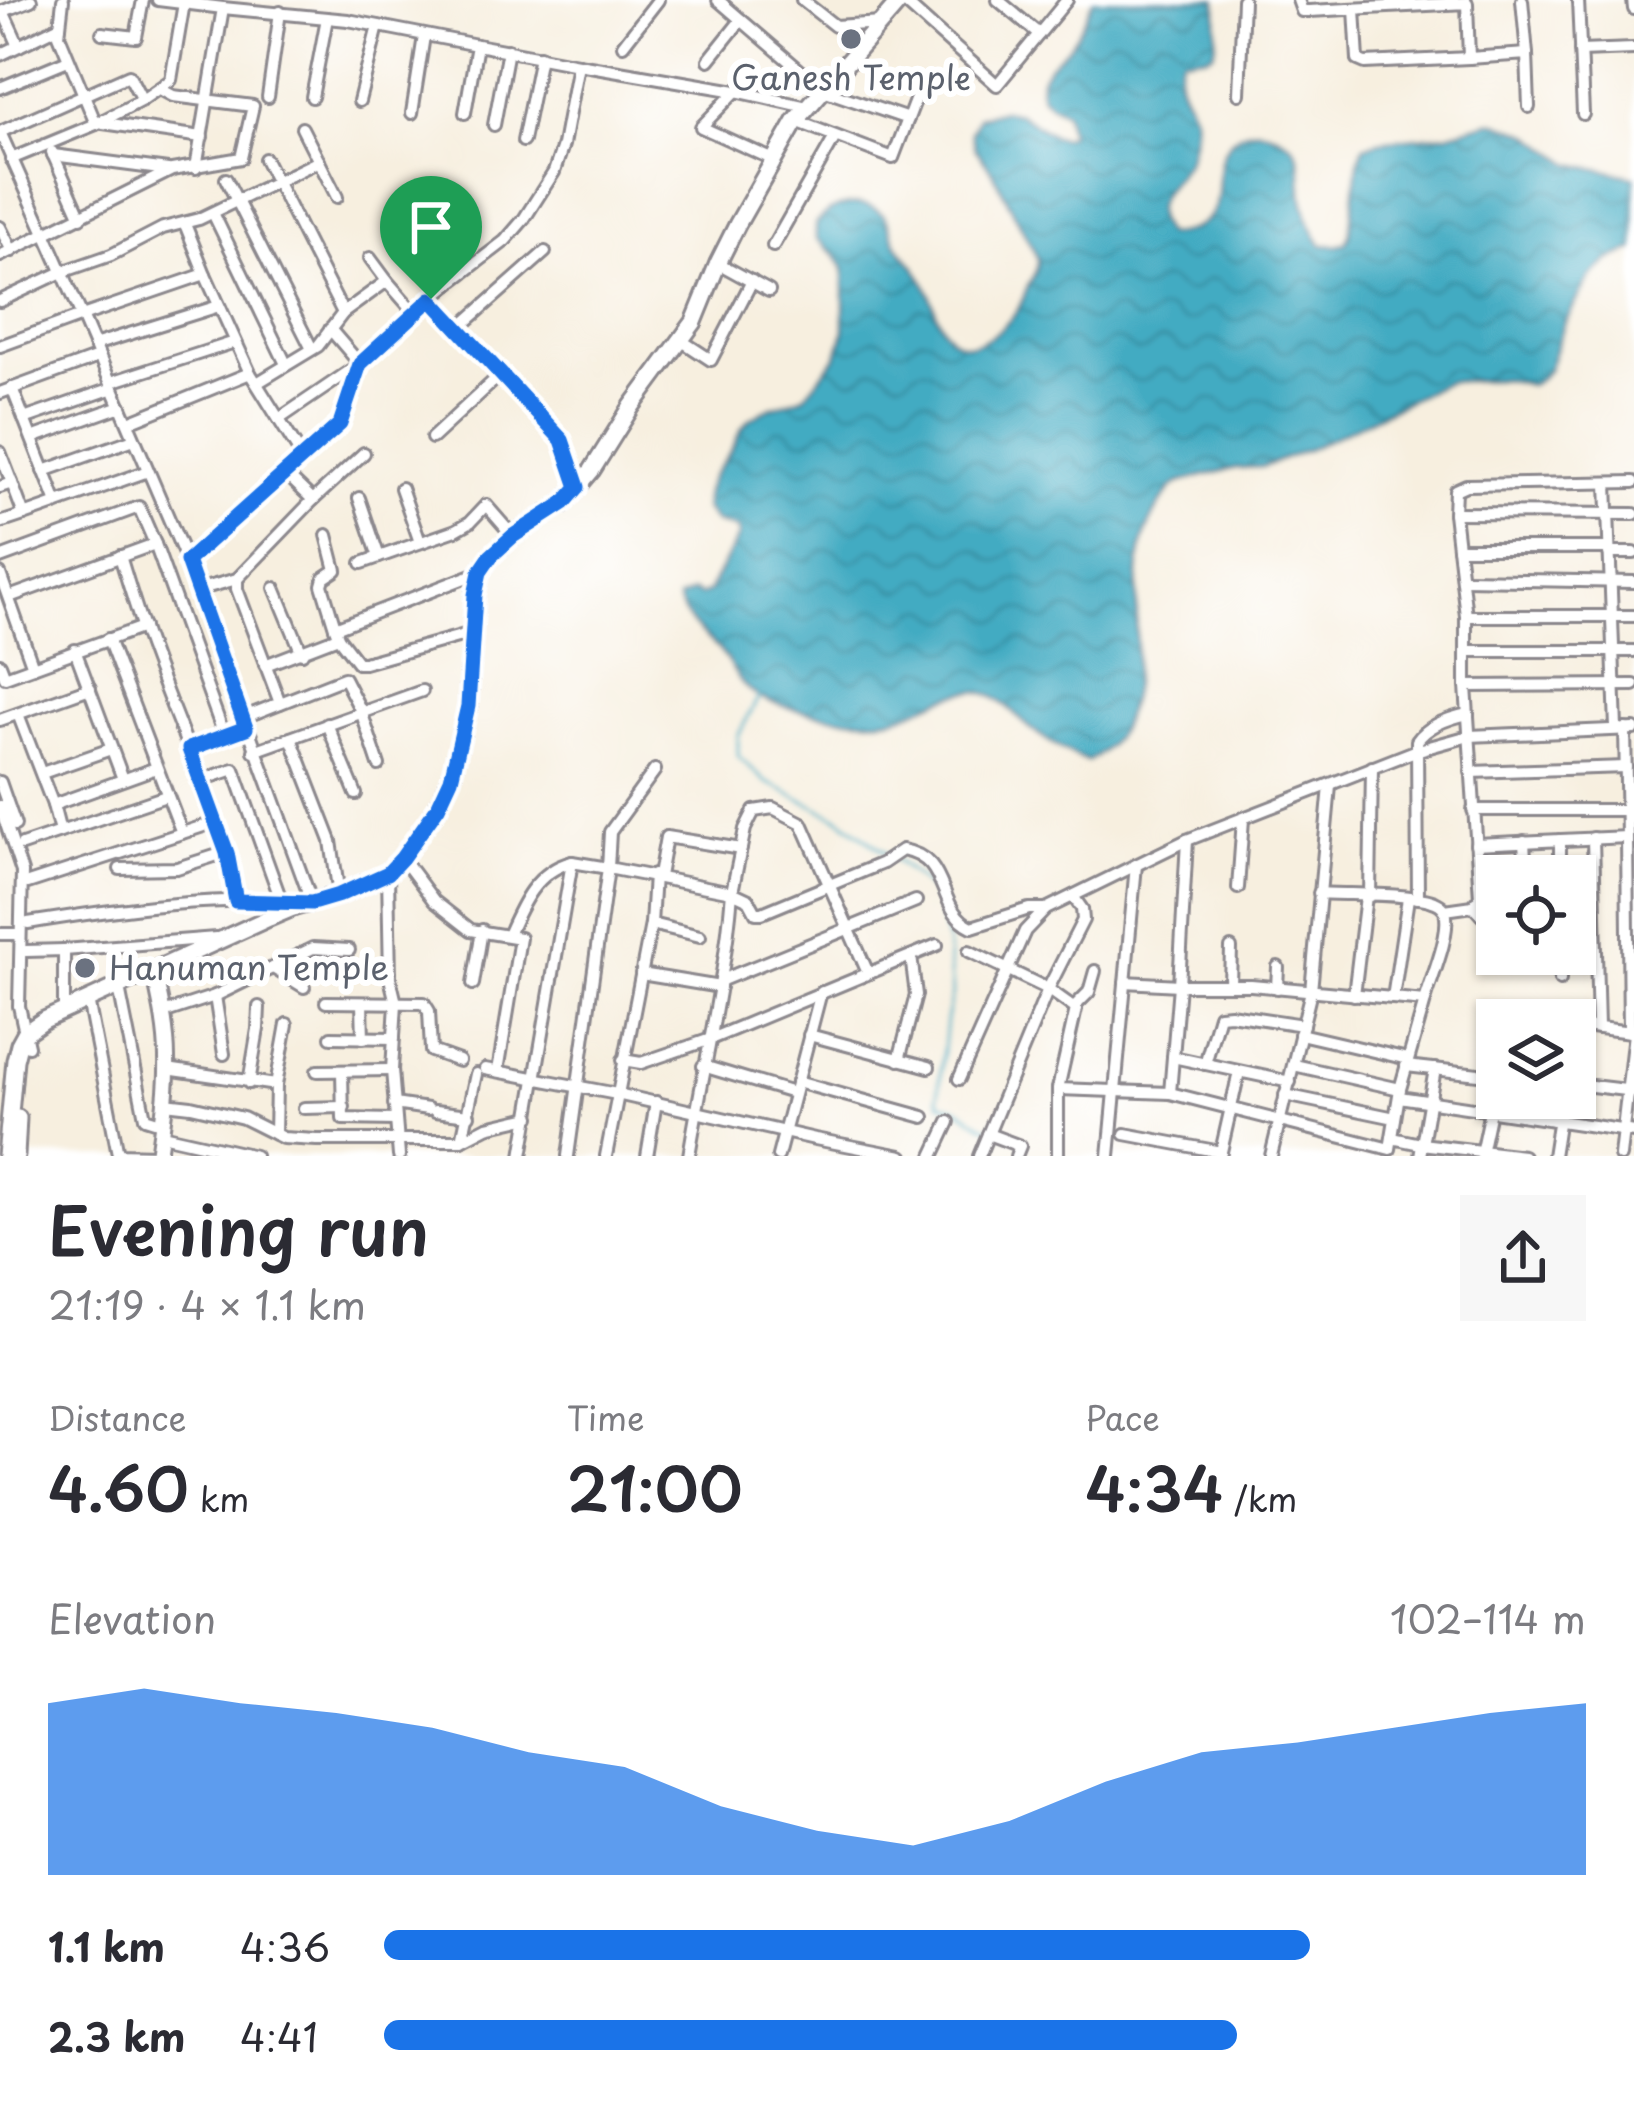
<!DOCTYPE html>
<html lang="en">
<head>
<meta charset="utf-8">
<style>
	body { margin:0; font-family:"Playpen Sans",sans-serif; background:#f7f7f7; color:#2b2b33; height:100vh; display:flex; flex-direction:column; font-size:45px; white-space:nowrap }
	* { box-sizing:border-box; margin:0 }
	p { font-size:39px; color:#7c7c81 }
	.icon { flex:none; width:66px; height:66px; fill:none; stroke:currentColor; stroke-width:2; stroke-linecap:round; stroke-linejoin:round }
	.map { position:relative; height:1156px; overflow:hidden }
	.side { display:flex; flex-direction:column; background:#fff; flex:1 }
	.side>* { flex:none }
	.buttons { position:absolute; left:1476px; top:855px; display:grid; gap:24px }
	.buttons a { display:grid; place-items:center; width:120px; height:120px; border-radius:0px; background:#fff; box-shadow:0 3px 9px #0004; font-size:60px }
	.pin { position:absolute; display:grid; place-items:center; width:102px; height:102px; color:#fff; margin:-123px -51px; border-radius:50% 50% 50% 0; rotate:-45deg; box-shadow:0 0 12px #0007 }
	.pin .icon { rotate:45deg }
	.round { display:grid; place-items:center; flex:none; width:126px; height:126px; border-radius:0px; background:#f7f7f7 }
	.overview { display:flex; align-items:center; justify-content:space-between; height:204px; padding:0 48px }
	h1 { font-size:66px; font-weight:600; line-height:90px }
	.stats { display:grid; grid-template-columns:repeat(3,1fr); gap:18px; height:204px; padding:12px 48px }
	.stats div { display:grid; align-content:center }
	.stats b { font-size:60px; font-weight:600 }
	.stats small { font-size:33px; font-weight:400 }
	.stats p { font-size:33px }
	.chart { height:336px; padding:24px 48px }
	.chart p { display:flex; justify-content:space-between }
	.chart svg { width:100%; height:216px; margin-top:12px; fill:#1a73e8; opacity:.7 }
	ul { padding:0 48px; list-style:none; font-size:39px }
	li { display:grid; grid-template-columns:192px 144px 1fr; align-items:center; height:90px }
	li i { height:30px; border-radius:15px; background:#1a73e8 }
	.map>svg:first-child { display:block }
	.water { fill:url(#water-waves); stroke:#32667e; stroke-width:3 }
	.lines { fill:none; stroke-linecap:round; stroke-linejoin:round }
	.stream { stroke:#42abc2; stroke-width:3 }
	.minor-casing { stroke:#8c888d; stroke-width:16 }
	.tertiary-casing { stroke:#8c888d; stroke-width:20 }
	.secondary-casing { stroke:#8c888d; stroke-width:21 }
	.minor { stroke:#fff; stroke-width:10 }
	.tertiary { stroke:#fff; stroke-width:14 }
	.secondary { stroke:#fff; stroke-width:15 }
	.route-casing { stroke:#fff; stroke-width:24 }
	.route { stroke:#1a73e8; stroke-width:15 }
	.worship-dot { fill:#6b7280; stroke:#fff; stroke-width:4.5 }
	.labels { text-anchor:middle; stroke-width:12; stroke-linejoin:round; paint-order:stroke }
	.worship-label { font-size:33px; fill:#5b616d; stroke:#fff }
</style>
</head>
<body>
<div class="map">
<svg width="1634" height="1156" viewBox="0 0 1634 1156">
	<defs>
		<pattern id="water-waves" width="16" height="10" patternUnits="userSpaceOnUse" patternTransform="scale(3)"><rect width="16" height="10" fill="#42abc2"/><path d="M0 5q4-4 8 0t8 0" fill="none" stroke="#378b9f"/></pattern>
	</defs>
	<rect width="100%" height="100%" fill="#fff"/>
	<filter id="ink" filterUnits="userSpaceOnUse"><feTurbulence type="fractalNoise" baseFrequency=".00833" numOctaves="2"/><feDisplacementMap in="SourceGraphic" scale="24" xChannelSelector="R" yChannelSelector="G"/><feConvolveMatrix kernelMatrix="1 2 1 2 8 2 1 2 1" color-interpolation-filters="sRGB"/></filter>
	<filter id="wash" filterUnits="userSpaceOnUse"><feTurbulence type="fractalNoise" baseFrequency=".004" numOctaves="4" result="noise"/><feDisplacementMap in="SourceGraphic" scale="48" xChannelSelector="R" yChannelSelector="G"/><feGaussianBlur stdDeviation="2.7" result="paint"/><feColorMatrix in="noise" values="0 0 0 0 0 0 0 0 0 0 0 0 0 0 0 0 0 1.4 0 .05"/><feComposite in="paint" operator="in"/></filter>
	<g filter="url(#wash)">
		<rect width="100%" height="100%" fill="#f7efdf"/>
		<!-- water -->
		<path class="water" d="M 1093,0 L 1217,0 C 1217,10 1219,45 1213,52 C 1208,58 1191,56 1183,57 C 1169,86 1192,97 1195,121 C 1196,130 1193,141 1191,150 C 1183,182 1137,197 1166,235 C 1191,234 1215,222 1218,194 C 1219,185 1218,175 1220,166 C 1226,133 1251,121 1281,137 C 1308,151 1298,177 1304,203 C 1307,217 1314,233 1322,245 L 1338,246 L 1346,243 L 1350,235 L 1358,162 L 1364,146 L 1379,141 L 1447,134 L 1489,122 L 1497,122 L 1530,134 L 1572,164 L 1634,176 L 1634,250 L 1609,260 L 1590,278 L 1565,322 L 1548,370 L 1537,381 L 1530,385 L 1504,379 L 1446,382 L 1309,449 L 1262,467 L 1236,468 L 1203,476 L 1178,483 L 1172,488 C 1160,502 1150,521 1144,538 C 1125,601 1159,724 1088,761 C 1068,754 1050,743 1033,730 C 1016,718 1002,697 981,692 C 960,687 922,708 903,715 C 871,727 778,711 751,692 C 739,683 732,667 723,655 C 708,636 685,624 678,599 L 693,592 L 701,595 L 708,592 L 738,537 L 738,529 L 715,522 L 705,509 C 703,481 718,471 731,450 C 738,437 740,427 752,418 C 768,406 787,403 805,396 L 837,356 L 844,332 L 844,268 L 835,255 L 816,238 L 816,223 C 832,204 863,197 883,214 C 890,221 892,238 899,247 C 908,260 920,270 926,285 C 935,303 937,330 957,342 C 973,351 995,335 1006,324 C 1020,312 1022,300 1029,284 C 1034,274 1038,271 1038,259 L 994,174 L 975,148 L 971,132 L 978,117 L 1002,110 L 1018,113 L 1053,136 L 1061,138 L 1069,135 L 1065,112 C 1058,108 1045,103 1041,95 C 1032,75 1060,57 1070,45 C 1080,31 1087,15 1093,0 Z"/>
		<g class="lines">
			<!-- stream -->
			<g class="stream">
				<polyline points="759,696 738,736 738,756 766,782 839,818 886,853"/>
				<polyline points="894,859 926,885 937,902 947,939 952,993 946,1020 938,1097 941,1103 958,1108 983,1125 1010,1137 1022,1140 1025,1143 1025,1156"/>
			</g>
		</g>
	</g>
	<g filter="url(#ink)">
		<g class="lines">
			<defs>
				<g id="minor">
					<polyline points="158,0 223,8 196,168"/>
					<polyline points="718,0 823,90 908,119"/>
					<polyline points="802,0 835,26 881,23"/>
					<polyline points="902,0 997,85 1067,0"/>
					<polyline points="998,0 1039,34"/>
					<polyline points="1298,0 1302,11 1309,11 1467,3 1469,58 1527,54 1529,107"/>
					<polyline points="1522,0 1527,54"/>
					<polyline points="1578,0 1583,114"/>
					<polyline points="1633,0 1634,9"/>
					<polyline points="223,8 348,20 477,45 465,113"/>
					<polyline points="1355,9 1358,60 1365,63 1469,58"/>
					<polyline points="3,11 19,46"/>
					<polyline points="1,12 31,0"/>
					<polyline points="102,33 136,37 143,0"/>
					<polyline points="623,45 658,0"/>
					<polyline points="1580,51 1634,49"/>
					<polyline points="0,55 60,26"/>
					<polyline points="709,60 741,20"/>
					<polyline points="578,64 736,91 701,127 774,160"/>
					<polyline points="0,88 68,60"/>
					<polyline points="736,91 807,107"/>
					<polyline points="1239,94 1243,0"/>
					<polyline points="268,97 280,12"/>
					<polyline points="312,97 327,18"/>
					<polyline points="142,100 171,80 184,3"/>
					<polyline points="359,101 378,26"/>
					<polyline points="412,113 424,36"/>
					<polyline points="796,121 893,158 919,90"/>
					<polyline points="103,123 202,137"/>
					<polyline points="494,125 508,50"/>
					<polyline points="302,128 337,197"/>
					<polyline points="0,132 82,316 205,274 250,373 303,458"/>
					<polyline points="0,132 129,75 142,100 96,124"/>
					<polyline points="523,141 540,56"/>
					<polyline points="52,152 81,217"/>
					<polyline points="53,155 168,170"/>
					<polyline points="11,159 96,124 59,35 63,0"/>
					<polyline points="265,159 343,313"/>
					<polyline points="226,179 312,349"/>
					<polyline points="213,213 286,364"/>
					<polyline points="185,224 205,274"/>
					<polyline points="0,227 12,251"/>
					<polyline points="406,229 449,284 414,312"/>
					<polyline points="773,246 835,137"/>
					<polyline points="0,256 172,170 241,158 253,106 173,96 160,89"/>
					<polyline points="370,258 387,281"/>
					<polyline points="718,263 769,291"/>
					<polyline points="449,284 505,241 524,219 554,172 563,145 578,64 477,45"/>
					<polyline points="431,299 562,439 578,487"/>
					<polyline points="0,301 62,272 111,255 163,228 199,219 319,161"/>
					<polyline points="458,329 545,252"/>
					<polyline points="682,341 711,360 752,281"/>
					<polyline points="94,345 219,306"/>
					<path d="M 0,346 L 82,316 L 187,561 L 312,903 C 218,895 121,908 28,923"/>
					<polyline points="111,382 235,342"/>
					<polyline points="12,388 57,503"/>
					<polyline points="0,393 98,357"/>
					<polyline points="24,419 113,388"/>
					<polyline points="279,419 360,364 330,329"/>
					<polyline points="129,422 250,373"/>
					<polyline points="32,438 121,406"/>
					<polyline points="432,438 500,375"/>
					<polyline points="0,452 12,483"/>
					<polyline points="44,471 134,439"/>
					<polyline points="285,473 313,500 364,453"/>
					<polyline points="1607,483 1616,728"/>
					<polyline points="0,487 12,483 24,515 148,471"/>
					<polyline points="401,488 420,542"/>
					<polyline points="359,498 379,557"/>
					<polyline points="1454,513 1634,514"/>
					<polyline points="0,523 24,515"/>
					<polyline points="1458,548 1609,548"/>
					<polyline points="1609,553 1634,553"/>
					<path d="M 120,556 C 130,589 140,622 152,654 C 182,736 219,815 236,901"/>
					<polyline points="0,558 139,507 155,544 224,735"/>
					<polyline points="187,561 340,424 360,364 414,312 387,281 343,313 318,346 257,383"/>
					<polyline points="362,563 456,530 470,522 486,505 513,536"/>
					<polyline points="0,574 33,667"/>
					<polyline points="1463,579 1634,582"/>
					<polyline points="275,588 302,653"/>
					<polyline points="197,590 237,579"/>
					<polyline points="9,597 155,544"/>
					<polyline points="1466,616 1634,616"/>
					<polyline points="335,628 480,572"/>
					<polyline points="338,637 358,663 364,663 472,633"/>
					<polyline points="108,639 182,833"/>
					<polyline points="75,650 123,779"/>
					<polyline points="1467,651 1634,651"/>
					<polyline points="0,664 5,677 143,627"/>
					<polyline points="265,665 338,637 322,585 324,578 336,570 327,535"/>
					<polyline points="1466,686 1634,685"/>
					<polyline points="280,703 237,589 237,579 313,500"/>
					<polyline points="18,714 53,805 60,832"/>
					<polyline points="242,718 344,678 361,711 379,765"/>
					<polyline points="0,720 90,688"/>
					<polyline points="327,724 356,794"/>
					<polyline points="1625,729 1627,837"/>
					<polyline points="291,738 331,841 339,895"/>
					<polyline points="189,749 246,727"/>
					<polyline points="254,751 422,691"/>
					<polyline points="655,770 610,832 608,868 732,892 745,829 754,811 773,808 802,823 868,973"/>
					<polyline points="1471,772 1626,767"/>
					<polyline points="42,773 111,749"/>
					<polyline points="202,780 234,769 281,900"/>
					<polyline points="0,782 15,825"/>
					<polyline points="53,805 156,768"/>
					<polyline points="0,806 22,872 19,1006 28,1046"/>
					<polyline points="1473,810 1627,810"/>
					<polyline points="1593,838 1598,1028"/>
					<polyline points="1560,840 1560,876"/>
					<polyline points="1524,841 1526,876"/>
					<polyline points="1476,844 1627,837 1629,1032"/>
					<polyline points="22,845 166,796"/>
					<polyline points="402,858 434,901 471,930 520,938 498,1071"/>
					<polyline points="120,869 177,868 227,852"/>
					<polyline points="388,873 390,978 396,1003 392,1070 399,1156"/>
					<polyline points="654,875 651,924 700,936"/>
					<polyline points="659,876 666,837 741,849"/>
					<polyline points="28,883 216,822"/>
					<polyline points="1238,888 1243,819"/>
					<path d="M 1319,893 C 1343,895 1417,893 1435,902 C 1442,905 1445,908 1446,916 C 1449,939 1431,979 1425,1001"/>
					<polyline points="1370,896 1372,767"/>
					<path d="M 1418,898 L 1417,741 C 1428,725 1449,718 1468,714"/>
					<polyline points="1473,906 1482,916 1497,918"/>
					<polyline points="1445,910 1473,906 1480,897 1466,686 1466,616 1454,513 1455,490 1466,485 1634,482"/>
					<polyline points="0,934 20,934"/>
					<path d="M 508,935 C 522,903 536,871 572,862"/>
					<polyline points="64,950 216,938"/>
					<polyline points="26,951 64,950 64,1011"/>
					<polyline points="969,951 1048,989 979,1156"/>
					<polyline points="1560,954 1560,980"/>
					<polyline points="273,968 304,987"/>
					<polyline points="641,974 720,987"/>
					<polyline points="722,980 916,901"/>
					<polyline points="1125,982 1179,985 1187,840"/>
					<polyline points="473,984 482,930"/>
					<polyline points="1230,984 1231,948"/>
					<polyline points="1277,988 1278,967"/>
					<polyline points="120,993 145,1118 164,1124"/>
					<polyline points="1354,995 1366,896"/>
					<polyline points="215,996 224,1054"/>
					<polyline points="1393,998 1408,898"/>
					<polyline points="326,1002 424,1003 429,1011 431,1051 459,1061"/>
					<polyline points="362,1003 363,1038"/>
					<polyline points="89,1005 118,1154 157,1155"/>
					<polyline points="1074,1007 1089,992 1095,971"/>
					<polyline points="163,1013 215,996 313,948 349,950"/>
					<polyline points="1575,1025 1631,1032"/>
					<polyline points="1300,1034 1408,1059"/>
					<polyline points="809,1035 929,1067"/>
					<polyline points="331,1037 394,1038"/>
					<polyline points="1173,1057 1290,1082"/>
					<polyline points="623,1060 641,1063 708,1040 937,945"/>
					<polyline points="899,1060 916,995 911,956"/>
					<polyline points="1205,1064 1219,1015 1230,1014 1303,1025"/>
					<polyline points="703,1066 793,1093"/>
					<polyline points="1406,1066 1497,1076"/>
					<polyline points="167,1069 276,1085"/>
					<polyline points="485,1069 617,1094 815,1139 902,1156"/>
					<polyline points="317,1071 392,1070"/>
					<polyline points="342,1071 343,1119 395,1120"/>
					<polyline points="959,1079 1025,931 1046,909 1187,840 1415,751 1469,736 1634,729"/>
					<polyline points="797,1082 924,1117"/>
					<polyline points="249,1083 258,1029 259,1007"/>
					<polyline points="1575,1084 1634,1091"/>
					<polyline points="1058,1089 1170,1093 1390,1149 1400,1089 1294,1065"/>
					<polyline points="1170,1093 1179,985 1251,985 1425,1001 1400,1089"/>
					<polyline points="1285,1095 1395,1118"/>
					<polyline points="1399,1097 1634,1132"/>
					<polyline points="165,1103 191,1106 243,1118 283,1138 317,1140 462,1140 487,1127 530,1117"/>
					<polyline points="394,1104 428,1109"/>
					<polyline points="304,1108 344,1107"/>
					<polyline points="435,1111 469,1115"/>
					<polyline points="275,1134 276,1085 287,1024"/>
					<polyline points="988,1134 1020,1146 1016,1156"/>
					<polyline points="1125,1134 1221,1152"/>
					<polyline points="162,1135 255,1156"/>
					<polyline points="1392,1138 1421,1144 1523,1156"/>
					<polyline points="462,1140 476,1074"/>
					<polyline points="1481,1153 1497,1078"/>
					<polyline points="522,1156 572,862 608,868 568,1156"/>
					<polyline points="606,1156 651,924"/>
					<polyline points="647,1156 656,1102"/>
					<path d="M 689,1156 C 703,1068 725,981 732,892 L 749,900 L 756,913 L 762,913 L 883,863 L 902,850 C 952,858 935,910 972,927 L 1029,909 L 1046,909"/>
					<polyline points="778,1156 821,992"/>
					<polyline points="933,1156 949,1122"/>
					<polyline points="1058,1156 1058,1089 1076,1009 1048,989 1083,920 1082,909 1073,896"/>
					<polyline points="1109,1156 1136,865"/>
					<polyline points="1220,1156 1239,1072"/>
					<polyline points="1271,1156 1311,991 1330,786"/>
					<polyline points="1420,1156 1435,1069"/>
					<polyline points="1553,1156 1562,1098"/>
					<polyline points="1620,1156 1634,1033"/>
				</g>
				<path id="tertiary" d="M 154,971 C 160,999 167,1029 167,1058 C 168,1091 162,1125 158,1156"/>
				<g id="secondary">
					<polyline points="6,1156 15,1060 19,1044 25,1033 44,1020 269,918 295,907 339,895 388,873 402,858 438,807 451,779 468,706 475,595 480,572 491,556 513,536 564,503 592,470 632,406 694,322 718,263 737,225 796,121 901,0"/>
					<polyline points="16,1156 18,1118"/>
				</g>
			</defs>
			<!-- minor casing -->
			<use href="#minor" class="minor-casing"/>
			<!-- tertiary casing -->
			<use href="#tertiary" class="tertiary-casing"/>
			<!-- secondary casing -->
			<use href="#secondary" class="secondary-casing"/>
			<!-- minor -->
			<use href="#minor" class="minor"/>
			<!-- tertiary -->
			<use href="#tertiary" class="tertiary"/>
			<!-- secondary -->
			<use href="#secondary" class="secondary"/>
		</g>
	</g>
	<g class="lines" filter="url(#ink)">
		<defs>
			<polygon id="route" points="431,299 562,440 578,487 564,503 513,536 491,556 480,572 475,595 468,706 451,779 438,807 402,858 388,873 339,895 312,903 236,901 227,853 189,749 246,728 187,561 340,424 360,364"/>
		</defs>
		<!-- route casing -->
		<use href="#route" class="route-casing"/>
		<!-- route -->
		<use href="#route" class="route"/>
	</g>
	<!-- markers -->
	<g class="worship-dot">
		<circle cx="851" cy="39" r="12"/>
		<circle cx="85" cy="968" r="12"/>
	</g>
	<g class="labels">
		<!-- worship labels -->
		<g class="worship-label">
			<text x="851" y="90">Ganesh Temple</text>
			<text x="109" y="980" text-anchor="start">Hanuman Temple</text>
		</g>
	</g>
</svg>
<div class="buttons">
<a><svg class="icon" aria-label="locate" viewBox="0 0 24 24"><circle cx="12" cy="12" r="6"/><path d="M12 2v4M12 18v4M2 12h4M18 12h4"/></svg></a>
<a><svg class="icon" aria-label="layers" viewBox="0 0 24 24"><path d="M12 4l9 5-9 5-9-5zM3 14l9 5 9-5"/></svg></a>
</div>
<div class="pin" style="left:431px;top:299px;background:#1e9e55"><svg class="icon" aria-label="arrive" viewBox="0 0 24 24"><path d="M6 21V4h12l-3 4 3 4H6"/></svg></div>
</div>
<section class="side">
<div class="overview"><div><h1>Evening run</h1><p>21:19 · 4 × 1.1 km</p></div><a class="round"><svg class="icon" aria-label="share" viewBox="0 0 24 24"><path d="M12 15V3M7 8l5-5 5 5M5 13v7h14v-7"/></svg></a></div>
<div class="stats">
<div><p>Distance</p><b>4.60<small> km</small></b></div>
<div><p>Time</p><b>21:00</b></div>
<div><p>Pace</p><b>4:34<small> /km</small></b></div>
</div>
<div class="chart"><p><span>Elevation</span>102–114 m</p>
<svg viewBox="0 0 160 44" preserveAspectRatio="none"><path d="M0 44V9L10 6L20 9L30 11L40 14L50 19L60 22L70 30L80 35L90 38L100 33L110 25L120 19L130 17L140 14L150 11L160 9V44z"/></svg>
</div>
<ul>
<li><b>1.1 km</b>4:36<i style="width:77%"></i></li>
<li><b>2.3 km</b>4:41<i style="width:71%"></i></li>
</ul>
</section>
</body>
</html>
